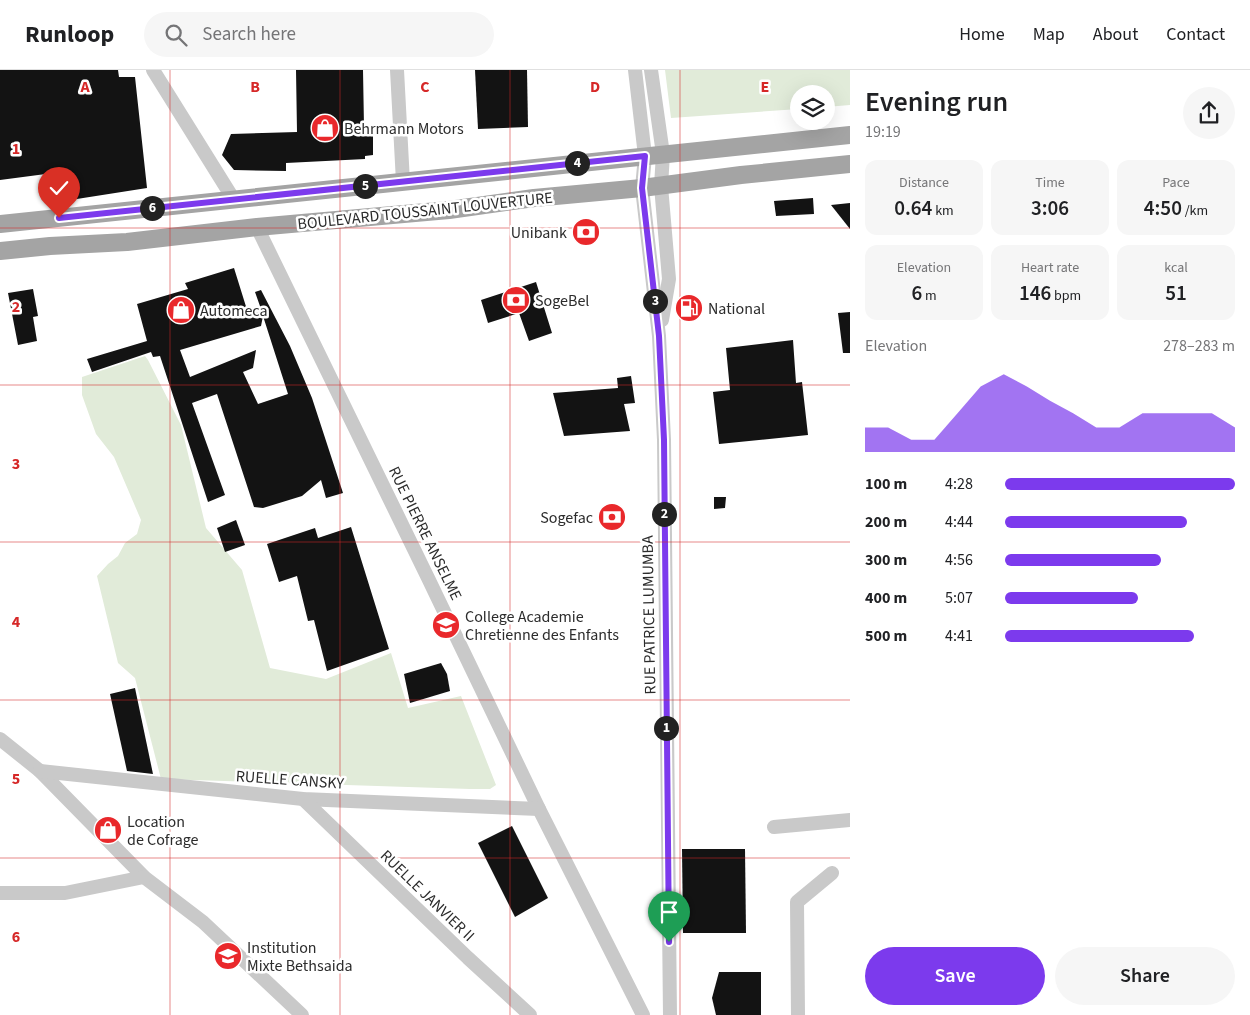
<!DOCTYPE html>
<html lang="en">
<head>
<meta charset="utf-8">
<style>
	body { margin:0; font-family:"Source Sans 3",sans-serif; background:#f6f6f6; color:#202124; height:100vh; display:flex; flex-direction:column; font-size:19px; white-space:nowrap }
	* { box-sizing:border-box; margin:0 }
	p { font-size:16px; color:#757577 }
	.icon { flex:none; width:28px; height:28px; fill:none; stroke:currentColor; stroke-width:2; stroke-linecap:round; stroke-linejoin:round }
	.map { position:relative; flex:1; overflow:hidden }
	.sheet { display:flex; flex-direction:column; background:#fff; width:400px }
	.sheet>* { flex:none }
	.buttons { position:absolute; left:790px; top:15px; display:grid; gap:10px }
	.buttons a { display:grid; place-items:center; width:45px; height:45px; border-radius:50%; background:#fff; box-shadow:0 5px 20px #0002; font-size:25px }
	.pin { position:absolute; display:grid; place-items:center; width:42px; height:42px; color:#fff; margin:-51px -21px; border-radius:50% 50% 50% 0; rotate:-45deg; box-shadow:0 0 5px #0007 }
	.pin .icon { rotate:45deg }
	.km { position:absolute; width:25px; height:25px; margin:-12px; border-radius:50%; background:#222; color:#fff; font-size:14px; line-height:25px; text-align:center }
	.round { display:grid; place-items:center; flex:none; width:52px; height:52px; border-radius:26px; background:#f6f6f6 }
	.overview { display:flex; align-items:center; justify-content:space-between; height:85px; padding:0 15px }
	h1 { font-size:28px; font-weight:600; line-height:38px }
	.stats { display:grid; grid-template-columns:repeat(3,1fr); gap:8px; height:85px; padding:5px 15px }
	.stats div { display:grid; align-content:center; border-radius:12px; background:#f6f6f6; text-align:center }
	.stats b { font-size:21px; font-weight:600 }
	.stats small { font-size:14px; font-weight:400 }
	.stats p { font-size:14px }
	.chart { height:140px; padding:10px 15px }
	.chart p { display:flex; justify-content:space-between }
	.chart svg { width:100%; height:90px; margin-top:5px; fill:#7c3aed; opacity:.7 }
	.cta { display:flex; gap:10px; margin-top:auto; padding:10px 15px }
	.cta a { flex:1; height:58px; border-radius:30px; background:#7c3aed; color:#fff; font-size:20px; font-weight:600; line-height:58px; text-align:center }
	.cta a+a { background:#f6f6f6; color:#202124 }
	ul { padding:0 15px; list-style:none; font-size:16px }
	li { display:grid; grid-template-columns:80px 60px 1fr; align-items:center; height:38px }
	li i { height:12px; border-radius:6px; background:#7c3aed }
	header { display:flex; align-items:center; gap:30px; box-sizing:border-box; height:70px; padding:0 25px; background:#fff; border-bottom:1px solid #e0e0e0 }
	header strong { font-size:24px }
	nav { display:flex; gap:28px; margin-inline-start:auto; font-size:18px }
	.search { width:350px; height:45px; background:#f6f6f6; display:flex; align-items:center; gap:12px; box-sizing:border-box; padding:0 18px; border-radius:28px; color:#757577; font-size:19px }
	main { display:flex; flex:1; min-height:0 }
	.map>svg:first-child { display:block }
	.green { fill:#e1ebd9 }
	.building { fill:#131313; fill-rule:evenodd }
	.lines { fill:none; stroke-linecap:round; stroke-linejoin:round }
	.minor { stroke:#c9c9c9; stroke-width:14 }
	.major { stroke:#a4a4a4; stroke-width:18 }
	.route-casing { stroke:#fff; stroke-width:10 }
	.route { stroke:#7c3aed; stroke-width:6 }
	.grid { fill:none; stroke:#d62828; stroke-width:1; stroke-opacity:0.55 }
	.labels { text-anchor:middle; stroke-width:5; stroke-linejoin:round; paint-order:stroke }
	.poi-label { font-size:16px; fill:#2c2c2c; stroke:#fff; text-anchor:start }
	.street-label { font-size:16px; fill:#2c2c2c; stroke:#fff }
	.grid-label { font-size:16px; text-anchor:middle; font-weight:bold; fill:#d62828; stroke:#fff; stroke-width:5; stroke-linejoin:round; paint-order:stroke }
</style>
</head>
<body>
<header>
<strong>Runloop</strong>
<div class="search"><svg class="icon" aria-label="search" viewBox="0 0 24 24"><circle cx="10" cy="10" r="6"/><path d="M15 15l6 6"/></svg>Search here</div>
<nav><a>Home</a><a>Map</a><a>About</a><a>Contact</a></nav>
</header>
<main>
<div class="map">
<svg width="850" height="945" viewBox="0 0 850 945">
	<rect width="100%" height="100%" fill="#fff"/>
	<!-- green -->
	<g class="green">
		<polygon points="665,0 850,0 850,35 826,37 826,24 799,24 799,39 671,48"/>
		<polygon points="145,286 148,290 181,355 206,458 242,500 270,598 326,609 391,583 408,638 461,626 496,715 490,719 470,719 161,709 135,608 118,593 97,506 108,494 118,486 125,473 137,464 141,450 114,387 96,364 82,325 82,307"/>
	</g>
	<!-- building -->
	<g class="building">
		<polygon points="0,0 118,0 119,7 135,7 147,118 64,131 61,102 0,110"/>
		<polygon points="296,0 363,0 364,57 373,57 373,85 365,86 365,89 286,93 286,101 234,100 222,85 231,64 297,62"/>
		<polygon points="475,0 527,0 528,57 478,59"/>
		<polygon points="813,128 814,144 776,146 774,131"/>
		<polygon points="850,133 850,159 831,135"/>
		<path d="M 234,198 L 248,243 L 261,239 L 255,222 L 261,220 L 290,276 L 312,328 L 343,423 L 326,428 L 321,410 L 302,426 L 263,438 L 254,437 L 217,324 L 192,333 L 225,425 L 208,432 L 160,286 L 153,287 L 151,282 L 92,302 L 87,289 L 147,271 L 137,234 L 188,219 L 185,213 ZM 263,246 L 288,324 L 258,334 L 243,302 L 253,298 L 256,280 L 190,307 L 180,280 L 261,256 Z"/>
		<polygon points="536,212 552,263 529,271 519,243 488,253 481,230"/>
		<polygon points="33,219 38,246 33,247 37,271 18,275 8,223"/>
		<polygon points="850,242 850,283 843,283 838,243"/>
		<polygon points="793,270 796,313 802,312 808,365 719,374 713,322 730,320 726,278"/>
		<polygon points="631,306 635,333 624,334 630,361 564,366 553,323 618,318 617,308"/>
		<polygon points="714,427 726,427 725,438 714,439"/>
		<polygon points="236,450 245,475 225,482 217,458"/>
		<polygon points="351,457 389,579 327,601 314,550 308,551 297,506 279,512 267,474 315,458 318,468"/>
		<polygon points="441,593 447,604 450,621 410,633 404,604"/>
		<polygon points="135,618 153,704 127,701 110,624"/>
		<polygon points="512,756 548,828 515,847 478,773"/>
		<polygon points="682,779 745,779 746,863 683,863"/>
		<polygon points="719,902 761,902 761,945 716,945 712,928"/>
	</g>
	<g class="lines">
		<!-- minor -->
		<g class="minor">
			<polyline points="153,0 234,130"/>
			<polyline points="397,0 403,112"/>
			<polyline points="635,0 645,86 642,118 659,266 664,370 670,945"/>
			<polyline points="651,0 663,84 661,116 669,209 662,250"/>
			<polyline points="257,157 428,508 539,739 643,945"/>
			<polyline points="0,669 40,701 144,807 203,852 302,945"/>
			<polyline points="40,701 303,729 539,739"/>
			<polyline points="303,729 468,888 530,945"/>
			<polyline points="774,757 850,750"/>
			<polyline points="0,823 65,823 144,807"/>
			<polyline points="798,945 797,832 832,803"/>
		</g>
		<!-- major -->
		<g class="major">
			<polyline points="0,154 850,65"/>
			<polyline points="0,181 50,176 127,172 257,157 449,140 534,128 642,118 741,105 850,94"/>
		</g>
	</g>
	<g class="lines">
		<defs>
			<polyline id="route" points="59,148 645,86 642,118 659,266 664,370 669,872"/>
		</defs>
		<!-- route casing -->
		<use href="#route" class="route-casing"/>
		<!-- route -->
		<use href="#route" class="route"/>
	</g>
	<!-- grid -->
	<path class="grid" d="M 170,0 L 170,945M 340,0 L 340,945M 510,0 L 510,945M 680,0 L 680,945M 0,158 L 850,158M 0,315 L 850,315M 0,472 L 850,472M 0,630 L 850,630M 0,788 L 850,788"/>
	<!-- icons -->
	<defs>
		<symbol id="shop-disc" viewBox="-11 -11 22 22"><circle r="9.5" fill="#e9282b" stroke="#fff"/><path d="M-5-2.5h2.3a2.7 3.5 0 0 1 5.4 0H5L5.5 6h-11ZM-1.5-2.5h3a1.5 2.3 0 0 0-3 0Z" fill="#fff"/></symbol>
		<symbol id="bank-disc" viewBox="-11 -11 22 22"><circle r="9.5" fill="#e9282b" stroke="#fff"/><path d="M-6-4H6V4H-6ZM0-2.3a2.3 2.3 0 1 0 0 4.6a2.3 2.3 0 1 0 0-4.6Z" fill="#fff"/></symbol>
		<symbol id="fuel-disc" viewBox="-11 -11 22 22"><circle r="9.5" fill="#e9282b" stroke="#fff"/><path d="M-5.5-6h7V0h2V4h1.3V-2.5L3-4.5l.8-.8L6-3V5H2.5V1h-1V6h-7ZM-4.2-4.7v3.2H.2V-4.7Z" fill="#fff"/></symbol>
		<symbol id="school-disc" viewBox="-11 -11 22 22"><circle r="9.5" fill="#e9282b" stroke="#fff"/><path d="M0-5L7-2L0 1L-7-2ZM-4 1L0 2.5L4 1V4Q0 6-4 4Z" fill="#fff"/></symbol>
	</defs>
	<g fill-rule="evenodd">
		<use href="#shop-disc" x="309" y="42" width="32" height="32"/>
		<use href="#bank-disc" x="570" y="146" width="32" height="32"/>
		<use href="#bank-disc" x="500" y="214" width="32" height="32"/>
		<use href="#fuel-disc" x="673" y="222" width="32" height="32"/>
		<use href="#shop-disc" x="165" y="224" width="32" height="32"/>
		<use href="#bank-disc" x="596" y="431" width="32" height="32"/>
		<use href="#school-disc" x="430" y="539" width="32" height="32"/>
		<use href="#shop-disc" x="92" y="744" width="32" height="32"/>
		<use href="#school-disc" x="212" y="870" width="32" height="32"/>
	</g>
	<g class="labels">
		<!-- poi labels -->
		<g class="poi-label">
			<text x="344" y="64">Behrmann Motors</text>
			<text x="567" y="168" text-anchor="end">Unibank</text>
			<text x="535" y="236">SogeBel</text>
			<text x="708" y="244">National</text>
			<text x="200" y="246">Automeca</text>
			<text x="593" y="453" text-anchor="end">Sogefac</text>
			<text x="465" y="552">College Academie<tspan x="465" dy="18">Chretienne des Enfants</tspan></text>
			<text x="127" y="757">Location<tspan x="127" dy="18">de Cofrage</tspan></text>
			<text x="247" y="883">Institution<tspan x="247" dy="18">Mixte Bethsaida</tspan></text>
		</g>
		<!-- street labels -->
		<g class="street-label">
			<text transform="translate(425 140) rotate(-6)" y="6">BOULEVARD TOUSSAINT LOUVERTURE</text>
			<text transform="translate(426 463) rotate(64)" y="6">RUE PIERRE ANSELME</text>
			<text transform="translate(648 545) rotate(-91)" y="6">RUE PATRICE LUMUMBA</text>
			<text transform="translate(290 709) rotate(4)" y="6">RUELLE CANSKY</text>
			<text transform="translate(428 825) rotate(44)" y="6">RUELLE JANVIER II</text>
		</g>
	</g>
	<g class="grid-label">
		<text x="85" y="22">A</text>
		<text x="255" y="22">B</text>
		<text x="425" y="22">C</text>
		<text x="595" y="22">D</text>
		<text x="765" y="22">E</text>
		<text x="16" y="84">1</text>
		<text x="16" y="242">2</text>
		<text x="16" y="399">3</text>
		<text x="16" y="557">4</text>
		<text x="16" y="714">5</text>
		<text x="16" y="872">6</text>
	</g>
</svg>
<div class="buttons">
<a><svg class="icon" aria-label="layers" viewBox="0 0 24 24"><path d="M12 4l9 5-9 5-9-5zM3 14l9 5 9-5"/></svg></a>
</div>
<div class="pin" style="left:669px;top:872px;background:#1e9e55"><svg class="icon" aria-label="arrive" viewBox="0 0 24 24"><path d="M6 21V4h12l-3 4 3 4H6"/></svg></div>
<div class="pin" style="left:59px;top:148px;background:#d93025"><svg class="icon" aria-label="check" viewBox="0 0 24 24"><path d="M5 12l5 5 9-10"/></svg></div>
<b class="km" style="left:666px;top:658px">1</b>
<b class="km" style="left:664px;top:444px">2</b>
<b class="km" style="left:655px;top:231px">3</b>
<b class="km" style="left:577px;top:93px">4</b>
<b class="km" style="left:365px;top:116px">5</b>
<b class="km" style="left:152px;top:138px">6</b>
</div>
<section class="sheet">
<div class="overview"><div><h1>Evening run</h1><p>19:19</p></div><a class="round"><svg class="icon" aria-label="share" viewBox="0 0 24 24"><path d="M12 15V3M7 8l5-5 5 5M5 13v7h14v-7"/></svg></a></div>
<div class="stats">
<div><p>Distance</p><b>0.64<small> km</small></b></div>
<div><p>Time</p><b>3:06</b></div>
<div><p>Pace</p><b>4:50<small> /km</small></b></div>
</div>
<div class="stats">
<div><p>Elevation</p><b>6<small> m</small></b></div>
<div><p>Heart rate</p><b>146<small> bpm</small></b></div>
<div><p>kcal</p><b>51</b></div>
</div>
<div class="chart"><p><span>Elevation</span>278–283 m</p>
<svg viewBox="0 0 160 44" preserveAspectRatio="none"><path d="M0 44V32L10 32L20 38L30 38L40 25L50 12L60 6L70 12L80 19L90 25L100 32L110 32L120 25L130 25L140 25L150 25L160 32V44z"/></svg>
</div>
<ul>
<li><b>100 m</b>4:28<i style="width:100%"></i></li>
<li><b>200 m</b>4:44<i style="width:79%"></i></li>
<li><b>300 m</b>4:56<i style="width:68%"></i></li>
<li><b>400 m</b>5:07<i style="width:58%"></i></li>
<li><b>500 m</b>4:41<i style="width:82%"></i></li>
</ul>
<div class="cta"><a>Save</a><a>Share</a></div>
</section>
</main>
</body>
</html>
